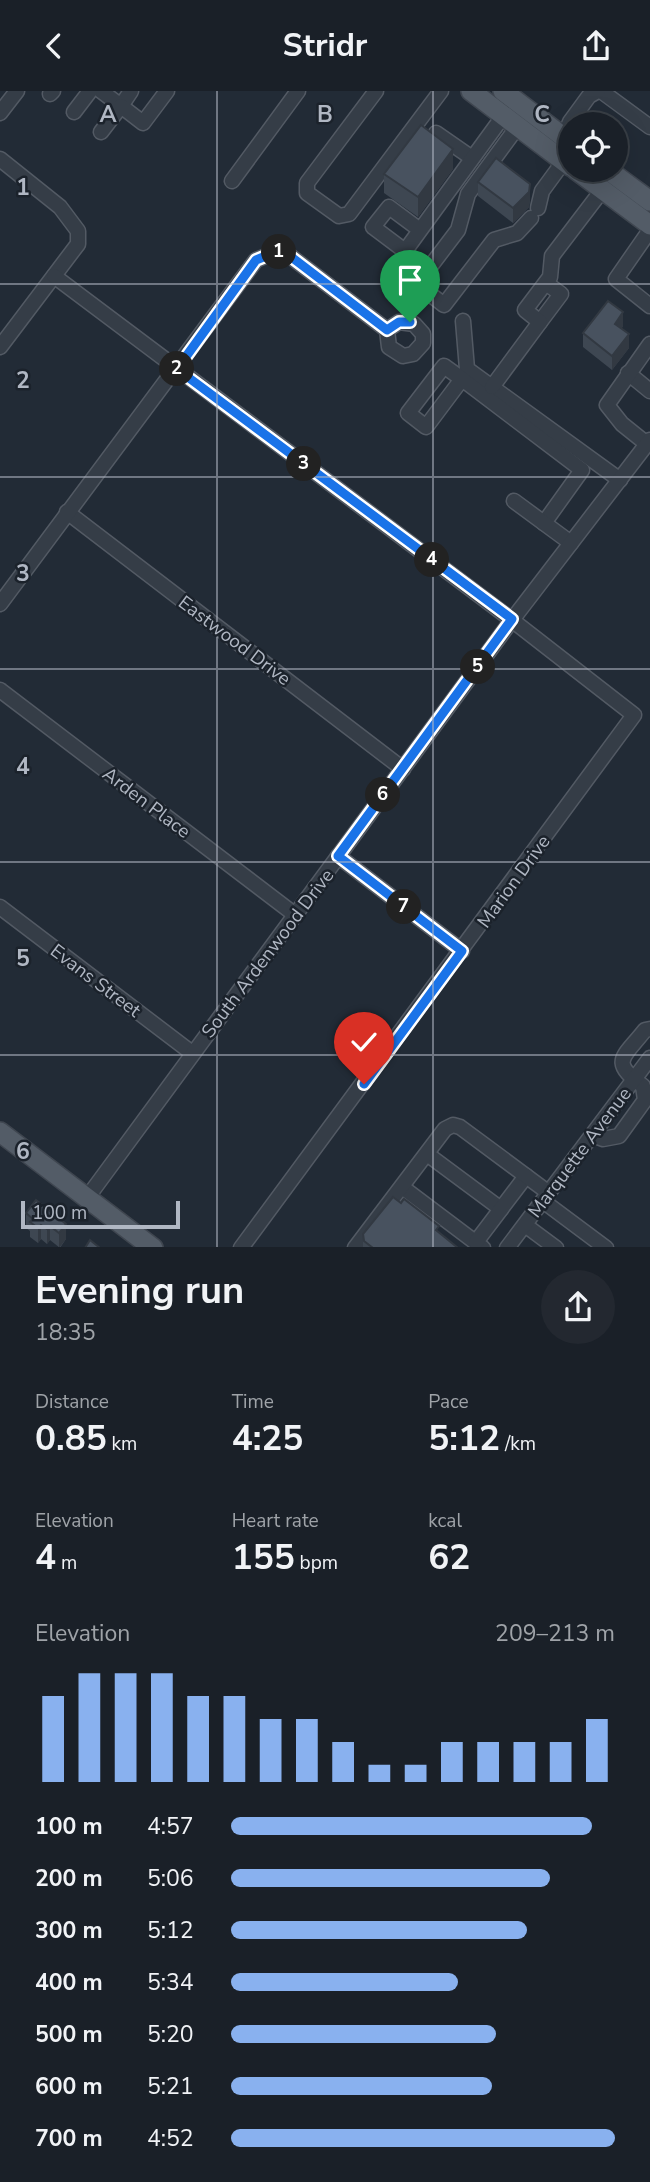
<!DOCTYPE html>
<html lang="en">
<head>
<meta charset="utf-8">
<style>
	body { margin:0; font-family:"Nunito Sans",sans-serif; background:#232830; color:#f1f3f6; height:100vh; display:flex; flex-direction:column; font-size:26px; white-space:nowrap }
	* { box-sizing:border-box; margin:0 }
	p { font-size:23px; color:#9fa3a8 }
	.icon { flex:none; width:38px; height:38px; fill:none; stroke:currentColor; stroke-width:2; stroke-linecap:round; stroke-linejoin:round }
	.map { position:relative; height:1156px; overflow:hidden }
	.panel { display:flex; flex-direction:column; background:#1a2028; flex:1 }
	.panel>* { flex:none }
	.tools { position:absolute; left:558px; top:21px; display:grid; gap:14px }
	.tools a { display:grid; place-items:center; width:70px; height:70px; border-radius:50%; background:#1a2028; box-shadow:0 7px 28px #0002,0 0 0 2px #383e45; font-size:35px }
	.scale { position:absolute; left:21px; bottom:18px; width:159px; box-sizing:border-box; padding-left:7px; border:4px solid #b0b7c3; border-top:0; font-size:19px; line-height:24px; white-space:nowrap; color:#b0b7c3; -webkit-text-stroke:5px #1b222b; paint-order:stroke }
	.pin { position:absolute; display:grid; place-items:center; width:60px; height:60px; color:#fff; margin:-72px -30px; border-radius:50% 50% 50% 0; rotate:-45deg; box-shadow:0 0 7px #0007 }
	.pin .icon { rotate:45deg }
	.km { position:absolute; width:35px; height:35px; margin:-18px; border-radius:50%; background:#222; color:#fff; font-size:19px; line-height:35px; text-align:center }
	.round { display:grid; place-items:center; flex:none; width:74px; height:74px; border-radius:37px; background:#232830 }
	.headline { display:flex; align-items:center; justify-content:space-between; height:119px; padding:0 35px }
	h1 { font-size:38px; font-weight:700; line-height:52px }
	.metrics { display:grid; grid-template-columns:repeat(3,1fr); gap:10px; height:119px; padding:7px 35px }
	.metrics div { display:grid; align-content:center }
	.metrics b { font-size:35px; font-weight:700 }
	.metrics small { font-size:19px; font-weight:400 }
	.metrics p { font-size:19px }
	.chart { height:196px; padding:14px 35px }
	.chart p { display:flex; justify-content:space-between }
	.chart svg { width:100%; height:126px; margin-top:7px; stroke:#89b1ef; stroke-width:6 }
	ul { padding:0 35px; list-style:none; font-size:23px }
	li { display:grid; grid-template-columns:112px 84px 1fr; align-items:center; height:52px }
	li i { height:18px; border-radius:9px; background:#89b1ef }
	header { display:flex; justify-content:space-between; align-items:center; height:91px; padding:0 35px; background:#1a2028; font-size:32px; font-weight:700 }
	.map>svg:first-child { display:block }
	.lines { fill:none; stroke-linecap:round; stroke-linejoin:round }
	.minor-casing { stroke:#535a64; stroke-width:17 }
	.major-casing { stroke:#3f4650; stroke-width:22 }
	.minor { stroke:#353d47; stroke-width:14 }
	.major { stroke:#535c67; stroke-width:19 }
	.wall { fill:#3e4752 }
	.shaded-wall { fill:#323942 }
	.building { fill:#48525f; stroke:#323942; stroke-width:2 }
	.route-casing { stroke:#fff; stroke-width:14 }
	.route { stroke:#1a73e8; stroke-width:9 }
	.grid { fill:none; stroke:#b0b7c3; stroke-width:2; stroke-opacity:0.55 }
	.labels { text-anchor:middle; stroke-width:5; stroke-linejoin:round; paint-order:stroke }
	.street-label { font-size:19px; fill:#b0b7c3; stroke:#1b222b }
	.grid-label { font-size:23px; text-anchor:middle; font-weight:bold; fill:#b0b7c3; stroke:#1b222b; stroke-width:5; stroke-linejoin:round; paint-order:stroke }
</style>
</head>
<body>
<header><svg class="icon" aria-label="back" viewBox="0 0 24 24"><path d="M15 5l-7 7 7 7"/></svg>Stridr<svg class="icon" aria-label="share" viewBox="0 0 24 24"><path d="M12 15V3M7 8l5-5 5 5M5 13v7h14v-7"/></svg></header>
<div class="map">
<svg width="650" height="1157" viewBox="0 0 650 1157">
	<rect width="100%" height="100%" fill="#222b36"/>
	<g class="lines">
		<defs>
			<g id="minor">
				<polyline points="101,0 121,15 131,0"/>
				<polyline points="376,0 307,92 307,102 339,125 349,123 441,0"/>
				<polyline points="601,0 650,36"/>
				<polyline points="50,3 53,0"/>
				<polyline points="74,21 90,0"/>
				<polyline points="0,22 17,0"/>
				<polyline points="518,35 468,103 458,139 417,193 444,214 494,149 517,142 531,127"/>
				<polyline points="101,41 121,15 143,32 167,0"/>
				<polyline points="436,42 472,67"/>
				<polyline points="564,45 570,31 589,5 598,0"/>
				<polyline points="0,68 60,116 78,140 78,153 0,256"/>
				<polyline points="232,90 298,0"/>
				<polyline points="538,117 542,100 564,70"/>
				<polyline points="420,139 389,116 373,136 405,160 504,24"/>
				<polyline points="650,139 616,188 650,215"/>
				<polyline points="54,185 512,529 634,624 241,1157"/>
				<polyline points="463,230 467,278 620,389"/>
				<polyline points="540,231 561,203 546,192"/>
				<polyline points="628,282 650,300"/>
				<polyline points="462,288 426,336 408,322 444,275 462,288 582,379 544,432"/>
				<polyline points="492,296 540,231 525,219 550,186 552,165 603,98"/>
				<polyline points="647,353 622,333 607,314 650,253"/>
				<polyline points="514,410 571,452"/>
				<polyline points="67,421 403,678"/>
				<polyline points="0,513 256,169 278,160 290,165 387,239 399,231 414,233 423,243 423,252 413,263 403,265 389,256 387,239"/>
				<polyline points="0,599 294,823"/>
				<polyline points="338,765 462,860"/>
				<polyline points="0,816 192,962"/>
				<path d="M 592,1044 L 603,1048 L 619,1045 L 645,1009 L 643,995 C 609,970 623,967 645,939 L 650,938"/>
				<polyline points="427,1063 501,1118"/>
				<polyline points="402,1096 483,1157"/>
				<polyline points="87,1107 512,529 650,349"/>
				<polyline points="543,1110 606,1157"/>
				<polyline points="525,1134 556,1157"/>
				<polyline points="476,1151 526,1085"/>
				<polyline points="355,1157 445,1038 453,1034 460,1036 549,1102"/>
				<polyline points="507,1157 650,967"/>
			</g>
			<g id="major">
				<polyline points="471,0 570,75"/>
				<polyline points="503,0 570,51"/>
				<polyline points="576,79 650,134"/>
				<polyline points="608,79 650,110"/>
				<polyline points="0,1041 153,1157"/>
			</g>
		</defs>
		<!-- minor casing -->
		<use href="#minor" class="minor-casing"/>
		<!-- major casing -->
		<use href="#major" class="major-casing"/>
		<!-- minor -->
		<use href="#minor" class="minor"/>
		<!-- major -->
		<use href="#major" class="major"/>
	</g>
	<!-- wall -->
	<g class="wall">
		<polygon points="453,78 418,126 384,102 384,83"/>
		<polygon points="478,91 530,108 529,116 513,132 478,105"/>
		<polygon points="623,235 622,237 629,257 612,279 583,256 583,242"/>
		<polygon points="36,1109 66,1148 60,1157 50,1149 47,1153 41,1148 38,1152 30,1146 30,1140 26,1137 26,1122"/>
		<polygon points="439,1142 458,1157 363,1157 363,1143"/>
	</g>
	<!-- shaded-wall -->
	<g class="shaded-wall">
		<polygon points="453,58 453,78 418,126 418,106"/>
		<polygon points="530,93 530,108 529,116 513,132 513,117"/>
		<polygon points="623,221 623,235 615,247 615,233"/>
		<polygon points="629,243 629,257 612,279 612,265"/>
		<polygon points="66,1133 66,1148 59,1157 59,1142"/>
		<polygon points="41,1134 41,1148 38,1152 38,1137"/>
		<polygon points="50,1135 50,1149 47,1153 47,1138"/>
	</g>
	<!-- building -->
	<g class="building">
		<polygon points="421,34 453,58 418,106 384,83"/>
		<polygon points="496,67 530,93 529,101 513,117 478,91"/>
		<polygon points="608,210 623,221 615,233 629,243 612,265 583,242"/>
		<polygon points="393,1106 401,1112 404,1108 439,1135 436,1139 458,1157 373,1157 364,1150 363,1143"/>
		<polygon points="36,1109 66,1133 59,1142 50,1135 47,1138 41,1134 38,1137 30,1131 33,1128 26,1122"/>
		<polygon points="90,1149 100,1157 85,1157"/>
	</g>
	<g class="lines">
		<defs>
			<polyline id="route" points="364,993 462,860 338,765 512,528 177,278 256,169 278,160 290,165 387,239 399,231 410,231"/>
		</defs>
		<!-- route casing -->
		<use href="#route" class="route-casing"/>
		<!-- route -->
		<use href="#route" class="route"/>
	</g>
	<!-- grid -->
	<path class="grid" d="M 217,0 L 217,1157M 433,0 L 433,1157M 0,193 L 650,193M 0,386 L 650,386M 0,578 L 650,578M 0,771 L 650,771M 0,964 L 650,964"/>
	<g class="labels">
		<!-- street labels -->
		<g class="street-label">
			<text transform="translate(235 549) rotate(37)" y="7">Eastwood Drive</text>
			<text transform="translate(147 711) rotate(37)" y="7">Arden Place</text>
			<text transform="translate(513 790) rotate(-54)" y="7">Marion Drive</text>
			<text transform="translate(267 862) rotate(-53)" y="7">South Ardenwood Drive</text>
			<text transform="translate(96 889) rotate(37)" y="7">Evans Street</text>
			<text transform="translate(579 1061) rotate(-53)" y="7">Marquette Avenue</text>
		</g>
	</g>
	<g class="grid-label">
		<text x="108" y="31">A</text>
		<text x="325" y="31">B</text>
		<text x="542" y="31">C</text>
		<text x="23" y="104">1</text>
		<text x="23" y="297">2</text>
		<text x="23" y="490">3</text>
		<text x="23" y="683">4</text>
		<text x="23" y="875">5</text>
		<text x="23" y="1068">6</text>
	</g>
</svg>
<div class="tools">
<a><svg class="icon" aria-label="locate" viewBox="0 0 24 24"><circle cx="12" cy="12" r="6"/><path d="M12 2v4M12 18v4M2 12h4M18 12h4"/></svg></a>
</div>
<div class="scale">100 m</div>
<div class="pin" style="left:410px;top:231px;background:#1e9e55"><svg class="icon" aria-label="arrive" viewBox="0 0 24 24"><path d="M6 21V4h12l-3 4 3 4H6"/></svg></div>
<div class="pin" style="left:364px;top:993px;background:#d93025"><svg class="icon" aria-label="check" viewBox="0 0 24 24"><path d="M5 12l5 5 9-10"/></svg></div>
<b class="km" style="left:279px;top:161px">1</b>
<b class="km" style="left:177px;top:278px">2</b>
<b class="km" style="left:304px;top:373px">3</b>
<b class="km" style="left:432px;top:469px">4</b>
<b class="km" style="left:478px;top:576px">5</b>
<b class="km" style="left:383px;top:704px">6</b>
<b class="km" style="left:404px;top:816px">7</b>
</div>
<section class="panel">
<div class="headline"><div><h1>Evening run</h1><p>18:35</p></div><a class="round"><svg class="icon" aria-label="share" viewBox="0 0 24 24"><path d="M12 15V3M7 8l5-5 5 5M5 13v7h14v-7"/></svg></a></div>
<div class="metrics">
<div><p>Distance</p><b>0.85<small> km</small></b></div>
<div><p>Time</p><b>4:25</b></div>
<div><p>Pace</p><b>5:12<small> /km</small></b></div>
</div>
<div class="metrics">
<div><p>Elevation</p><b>4<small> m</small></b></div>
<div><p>Heart rate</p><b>155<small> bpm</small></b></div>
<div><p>kcal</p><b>62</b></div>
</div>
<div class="chart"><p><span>Elevation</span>209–213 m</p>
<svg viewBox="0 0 160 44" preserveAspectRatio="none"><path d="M5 44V14M15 44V6M25 44V6M35 44V6M45 44V14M55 44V14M65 44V22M75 44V22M85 44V30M95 44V38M105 44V38M115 44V30M125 44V30M135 44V30M145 44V30M155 44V22"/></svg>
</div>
<ul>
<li><b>100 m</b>4:57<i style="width:94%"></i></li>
<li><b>200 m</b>5:06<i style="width:83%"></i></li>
<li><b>300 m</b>5:12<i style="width:77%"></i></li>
<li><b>400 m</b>5:34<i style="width:59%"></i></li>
<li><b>500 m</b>5:20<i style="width:69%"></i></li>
<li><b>600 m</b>5:21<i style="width:68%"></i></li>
<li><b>700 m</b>4:52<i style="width:100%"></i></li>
</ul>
</section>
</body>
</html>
